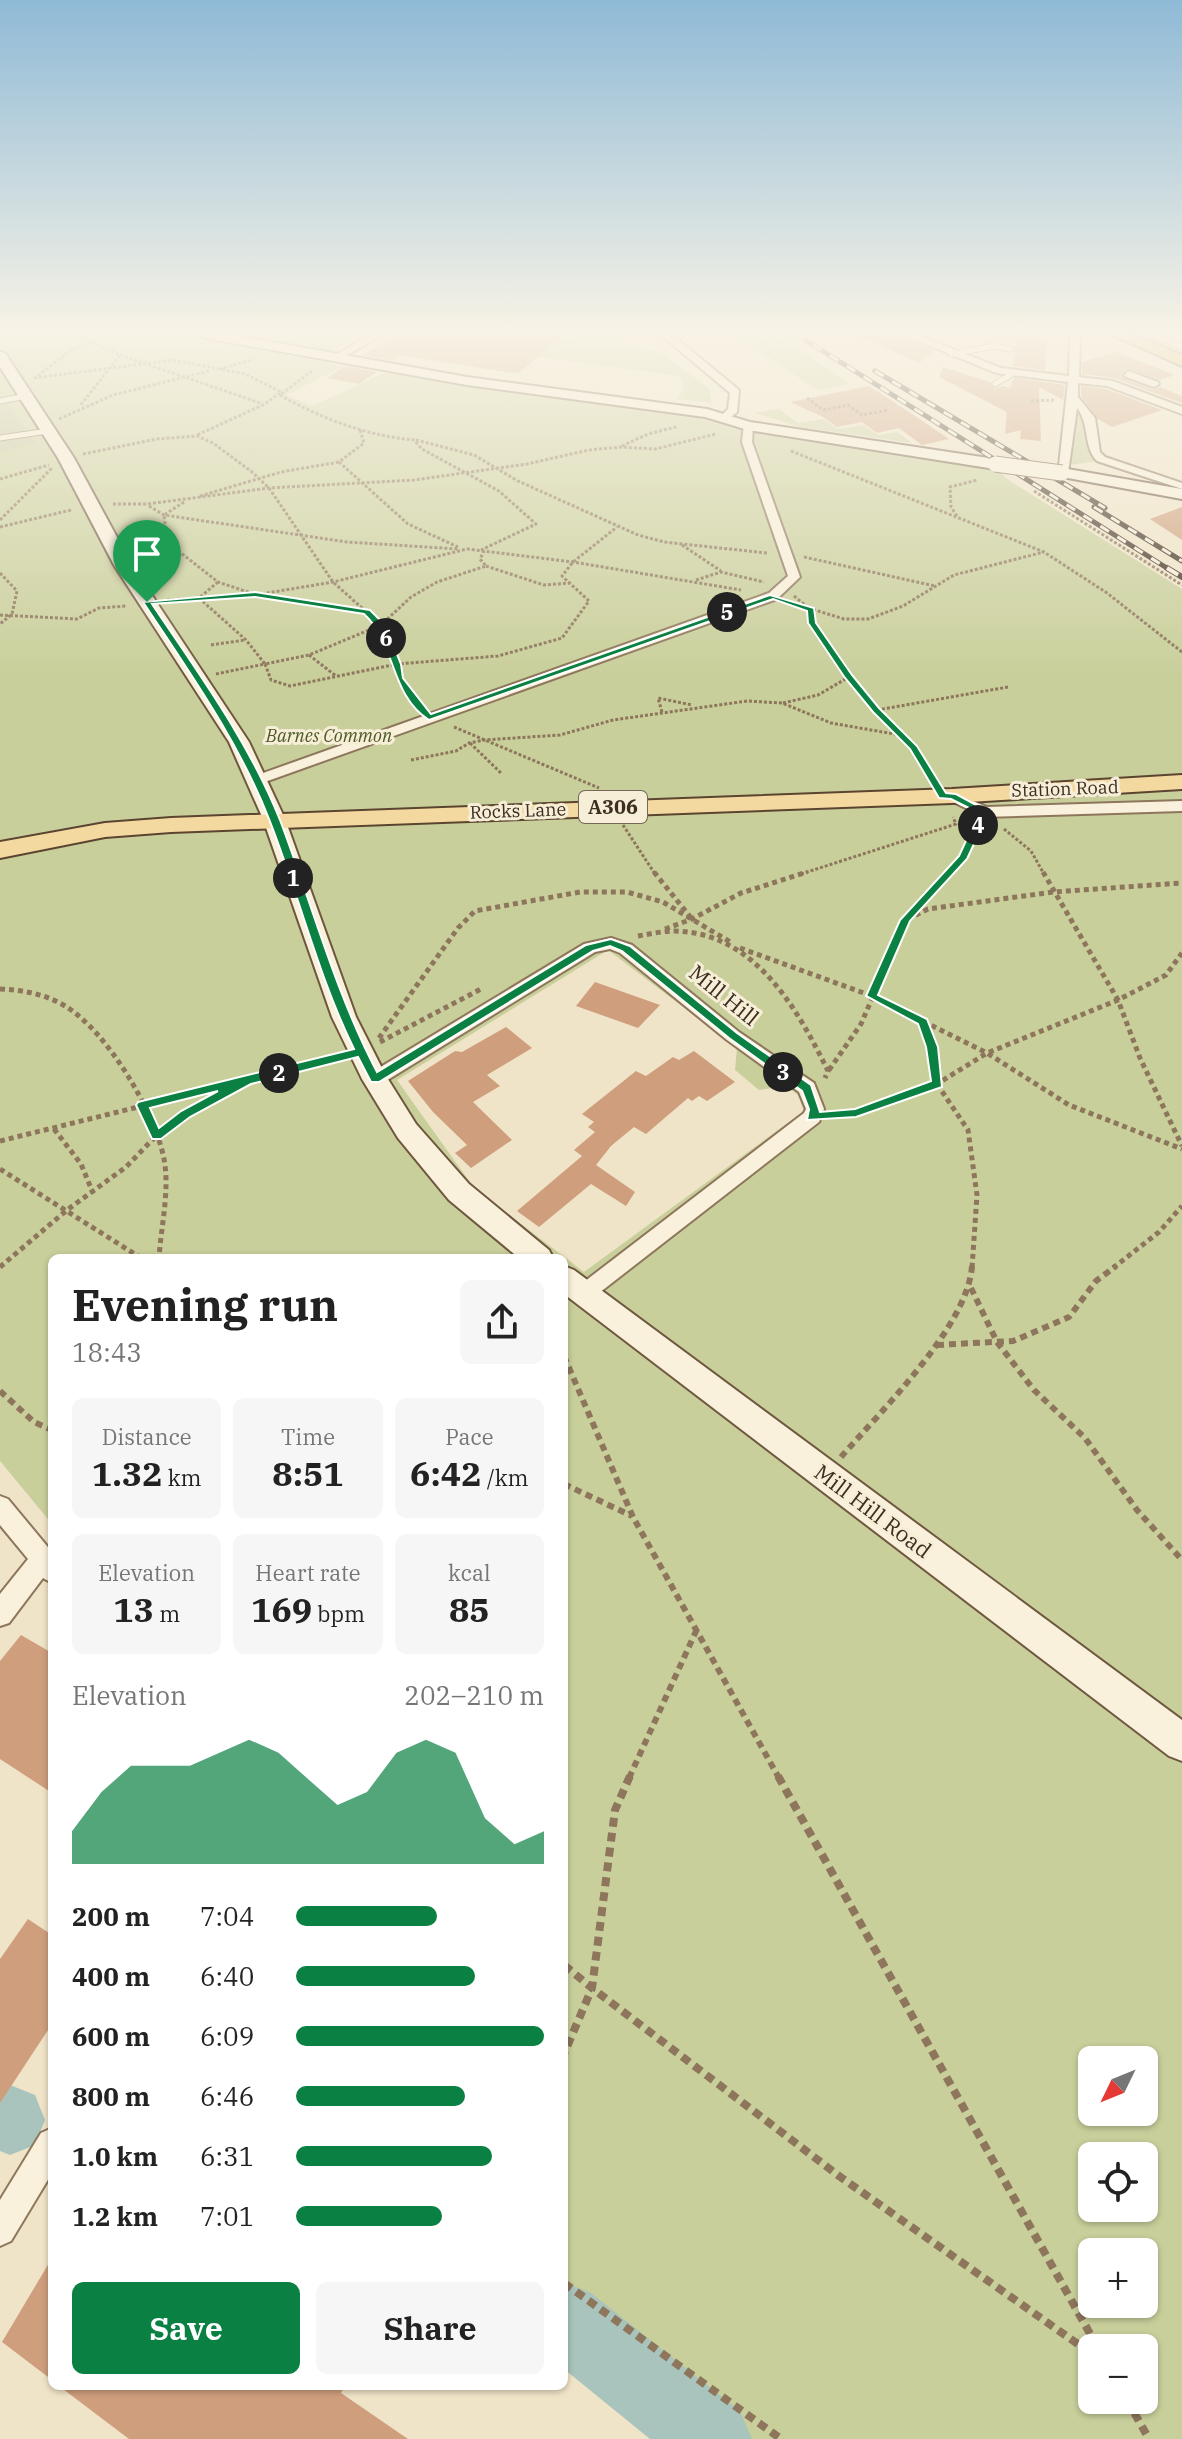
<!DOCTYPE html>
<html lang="en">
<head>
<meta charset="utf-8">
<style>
	body { margin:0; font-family:"IBM Plex Serif",serif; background:#f6f6f6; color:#222; height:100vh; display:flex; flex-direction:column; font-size:30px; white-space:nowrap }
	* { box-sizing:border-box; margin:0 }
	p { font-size:26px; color:#767676 }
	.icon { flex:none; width:44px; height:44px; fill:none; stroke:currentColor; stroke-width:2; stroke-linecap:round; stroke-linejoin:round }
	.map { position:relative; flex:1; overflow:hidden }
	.details { position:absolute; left:48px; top:1254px; width:520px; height:1136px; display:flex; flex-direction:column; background:#fff; border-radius:12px; box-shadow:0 2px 6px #0004 }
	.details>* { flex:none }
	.needle { width:52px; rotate:227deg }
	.controls { position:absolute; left:1078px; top:2046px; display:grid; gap:16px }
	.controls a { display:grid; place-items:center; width:80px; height:80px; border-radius:12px; background:#fff; box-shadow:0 2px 6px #0004; font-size:40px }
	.pin { position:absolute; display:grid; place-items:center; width:68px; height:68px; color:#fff; margin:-82px -34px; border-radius:50% 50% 50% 0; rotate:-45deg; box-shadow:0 0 8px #0007 }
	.pin .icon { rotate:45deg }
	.km { position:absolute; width:40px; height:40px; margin:-20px; border-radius:50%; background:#222; color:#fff; font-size:22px; line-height:40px; text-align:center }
	.round { display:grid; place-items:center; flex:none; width:84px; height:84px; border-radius:12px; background:#f6f6f6 }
	.head { display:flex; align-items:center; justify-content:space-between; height:136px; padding:0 24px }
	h1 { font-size:44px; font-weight:800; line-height:60px }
	.figures { display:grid; grid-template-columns:repeat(3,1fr); gap:12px; height:136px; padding:8px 24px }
	.figures div { display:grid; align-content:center; border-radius:12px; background:#f6f6f6; text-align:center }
	.figures b { font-size:34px; font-weight:800 }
	.figures small { font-size:22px; font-weight:400 }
	.figures p { font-size:22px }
	.chart { height:224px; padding:16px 24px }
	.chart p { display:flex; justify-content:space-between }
	.chart svg { width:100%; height:144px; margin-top:8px; fill:#0b8043; opacity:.7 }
	.button { display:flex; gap:16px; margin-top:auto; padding:16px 24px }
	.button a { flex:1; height:92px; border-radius:12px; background:#0b8043; color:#fff; font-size:32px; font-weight:800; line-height:92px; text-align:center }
	.button a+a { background:#f6f6f6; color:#222 }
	ul { padding:0 24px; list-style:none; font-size:26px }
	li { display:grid; grid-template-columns:128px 96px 1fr; align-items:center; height:60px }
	li i { height:20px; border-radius:10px; background:#0b8043 }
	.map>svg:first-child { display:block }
	.green { fill:#c9cf9b; fill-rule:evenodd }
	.cemetery { fill:#bfc49a }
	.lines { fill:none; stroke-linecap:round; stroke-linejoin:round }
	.river { fill:#a9c4bc; fill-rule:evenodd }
	.building { fill:#cf9f7d }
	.lane-casing { stroke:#8d765c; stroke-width:7 }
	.street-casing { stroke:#8d765c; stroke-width:4 }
	.secondary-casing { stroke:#6f573f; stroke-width:4 }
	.primary-casing { stroke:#5b4430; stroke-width:4 }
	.highway-casing { stroke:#5b4430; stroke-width:4 }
	.path-far3 { stroke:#8d765c; stroke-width:3; stroke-dasharray:3 2; stroke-linecap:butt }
	.path-far2 { stroke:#8d765c; stroke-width:5; stroke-dasharray:5 4; stroke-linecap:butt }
	.path-far1 { stroke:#8d765c; stroke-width:6; stroke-dasharray:7 5; stroke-linecap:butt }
	.path { stroke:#8d765c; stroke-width:8; stroke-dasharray:9 6; stroke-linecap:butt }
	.lane { stroke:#faf1dc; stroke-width:5 }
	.street { fill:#faf1dc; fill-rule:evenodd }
	.secondary { fill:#faf1dc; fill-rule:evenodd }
	.primary { fill:#f3d9a0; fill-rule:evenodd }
	.highway { fill:#e0a458; fill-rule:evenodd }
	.rail-far1-casing { stroke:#3d2e20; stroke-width:5 }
	.rail-casing { stroke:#3d2e20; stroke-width:6 }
	.rail-far1 { stroke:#f7eed8; stroke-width:3; stroke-dasharray:10; stroke-linecap:butt }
	.rail { stroke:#f7eed8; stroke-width:4; stroke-dasharray:13; stroke-linecap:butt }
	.secondary-bridge-casing { stroke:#6f573f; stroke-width:17; stroke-linecap:butt }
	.secondary-bridge { stroke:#faf1dc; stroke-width:15 }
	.route { fill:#0b8043; stroke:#fff; stroke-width:2; fill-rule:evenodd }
	.labels { text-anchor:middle; stroke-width:6; stroke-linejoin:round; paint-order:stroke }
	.far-park-label { font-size:18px; font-style:italic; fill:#4d5a26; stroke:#f7eed8 }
	.far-street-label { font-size:18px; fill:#3d2e20; stroke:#f7eed8 }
	.shield { fill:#f7eed8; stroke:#756857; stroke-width:2 }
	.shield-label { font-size:20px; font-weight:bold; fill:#3d2e20 }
	.street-label { font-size:22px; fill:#3d2e20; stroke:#f7eed8 }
</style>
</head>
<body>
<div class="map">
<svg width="1182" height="2439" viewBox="0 0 1182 2439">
	<rect width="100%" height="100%" fill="#f0e4c8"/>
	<!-- green -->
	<g class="green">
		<path d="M 0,334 L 176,334 L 344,366 L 287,395 L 312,406 L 384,373 L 693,416 L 736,429 L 758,429 L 997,469 L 1007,479 L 1182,589 L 1182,2439 L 743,2439 L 564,2302 L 564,1258 L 52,1258 L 52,1524 L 0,1461 ZM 608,950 L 737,1048 L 735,1070 L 759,1090 L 786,1086 L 798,1095 L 804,1111 L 584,1272 L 474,1188 L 397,1080 ZM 1092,2060 L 1144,2060 L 1144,2112 L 1092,2112 ZM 1092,2156 L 1144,2156 L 1144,2208 L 1092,2208 ZM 1092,2252 L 1144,2252 L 1144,2304 L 1092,2304 ZM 1092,2348 L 1144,2348 L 1144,2400 L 1092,2400 Z"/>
		<polygon points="235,334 364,334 330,352"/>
		<path d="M 542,334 L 571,339 C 584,329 605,335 621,337 L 617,346 L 656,350 L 709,388 L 712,403 L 677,399 L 684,389 L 680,376 L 473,348 Z"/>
		<polygon points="734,334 776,334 850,384 817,390"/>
		<polygon points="1079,406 1087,420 1089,451 1100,461 1069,465 1075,410"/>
		<polygon points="779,409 798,423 823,419 838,429 863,425 878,435 897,432 912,443 800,427 755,413"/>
	</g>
	<!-- cemetery -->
	<polygon class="cemetery" points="3,398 36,443 0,452 0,399"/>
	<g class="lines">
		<!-- river -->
		<g class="river">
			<polygon points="0,2081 35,2095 45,2120 35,2145 10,2155 0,2151"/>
			<polygon points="564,2282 591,2293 740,2411 752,2439 650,2439 564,2369"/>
		</g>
	</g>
	<!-- building -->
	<g class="building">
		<polygon points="399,334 565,334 520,372 512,373 401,355 393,361 362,355"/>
		<polygon points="855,334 898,334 934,351 919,363"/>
		<polygon points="1016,337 1047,339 1045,370 1013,366"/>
		<polygon points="1116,352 1175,375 1160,380 1127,368 1121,377 1153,390 1160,387 1182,396 1182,403 1114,378 1082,374 1082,362"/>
		<polygon points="345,366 377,372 359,384 327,378"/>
		<polygon points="943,367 990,382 994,389 1003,386 1011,388 1012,381 1015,378 1065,385 1063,400 1039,387 1041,441 1020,439 1021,430 1005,434 1007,412 939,377"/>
		<polygon points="869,386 921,420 949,439 922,445 899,428 877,433 862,422 837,427 823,417 790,402"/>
		<polygon points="1081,386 1106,389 1162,410 1112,427 1098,419 1081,396"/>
		<polygon points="1182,507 1182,540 1150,519"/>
		<polygon points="595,982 660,1005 638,1028 576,1006"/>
		<polygon points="506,1027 532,1048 487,1075 500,1086 473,1102 512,1140 471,1168 455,1153 467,1145 433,1112 408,1081 455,1051 462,1052"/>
		<polygon points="694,1051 735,1082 707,1101 699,1096 692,1101 688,1098 646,1134 634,1127 611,1146 596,1165 635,1192 626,1206 591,1184 539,1227 517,1211 582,1156 574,1150 595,1132 588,1127 594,1122 582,1114 636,1071 646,1076 673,1057 679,1060"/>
		<polygon points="21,1635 52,1653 52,1793 0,1759 0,1661"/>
		<polygon points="28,1919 52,1935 52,2024 0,2103 0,1959"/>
		<polygon points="52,2258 52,2380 2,2342"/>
		<polygon points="59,2386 344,2386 341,2393 408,2439 129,2439"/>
	</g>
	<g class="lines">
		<defs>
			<g id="lane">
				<polyline points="1150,334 1182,347"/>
				<polyline points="994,346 1008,334"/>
				<polyline points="951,354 994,346 1010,349"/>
				<polyline points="995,384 1012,374"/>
				<polyline points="0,401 26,396"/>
				<polyline points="0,438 48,431"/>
			</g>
			<g id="street">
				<polygon points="371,334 383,334 337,361 329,359"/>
				<polygon points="660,334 671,334 739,390 737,412 729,419 721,419 720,417 728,409 730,393"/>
				<path d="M 901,334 L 915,334 L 1001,368 L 1069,376 L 1070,334 L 1080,334 L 1079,377 L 1113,381 L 1182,407 L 1182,414 L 1107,386 L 1078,383 L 1078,397 L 1095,418 L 1100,452 L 1105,457 L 1182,483 L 1182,489 L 1097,461 C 1083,447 1090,424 1077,408 L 1068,473 L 1058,475 L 1068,382 L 996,373 Z"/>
				<polygon points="1128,371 1158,382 1159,384 1154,387 1124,376"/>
				<polygon points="744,424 753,426 752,442 800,577 777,599 262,783 252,783 252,777 769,593 788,576 742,442"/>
				<polygon points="952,792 987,807 1182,801 1182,811 984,817 947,799 947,793"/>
				<polygon points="611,938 632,945 739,1032 814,1083 824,1109 819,1122 590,1300 583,1303 576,1300 573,1294 576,1288 804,1113 806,1109 799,1092 727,1040 620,953 610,949 595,952 381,1084 375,1086 366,1079 369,1074 584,944"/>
				<polygon points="0,1496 8,1499 52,1552 52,1583 43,1578 9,1623 0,1626 0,1594 28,1559 0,1525"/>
				<polygon points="52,2128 52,2173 11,2241 0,2246 0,2200 41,2133"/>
			</g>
			<g id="secondary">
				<polygon points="198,334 228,334 467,377 707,409 750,422 995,459 1003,464 995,469 748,430 705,417 467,385 205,338"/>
				<polygon points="0,352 5,353 74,458 132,565 249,742 285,819 356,1017 386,1076 416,1124 469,1184 549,1250 553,1258 519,1258 449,1200 398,1138 362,1079 332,1017 263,819 229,742 114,565 58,458 0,367"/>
				<polygon points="1062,468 1182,489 1182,499 1057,476 1054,473"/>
				<polygon points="564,1266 574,1270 1182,1720 1182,1761 1169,1756 564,1294"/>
			</g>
			<polygon id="primary" points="1182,775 1182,789 952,803 171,832 105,837 0,858 0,842 105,823 171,818 952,789"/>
			<polygon id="highway" points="1110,334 1133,334 1182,355 1182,366"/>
		</defs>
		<!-- lane casing -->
		<use href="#lane" class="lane-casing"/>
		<!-- street casing -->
		<use href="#street" class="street-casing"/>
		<!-- secondary casing -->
		<use href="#secondary" class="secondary-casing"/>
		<!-- primary casing -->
		<use href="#primary" class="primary-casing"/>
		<!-- highway casing -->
		<use href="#highway" class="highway-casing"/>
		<!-- path-far3 -->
		<g class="path-far3">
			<polyline points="75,334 120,355 80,406"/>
			<polyline points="0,337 14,334"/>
			<polyline points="120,355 263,404"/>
			<polyline points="219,369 252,360"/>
			<path d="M 312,371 L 280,395 C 320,418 367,436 414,440 L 422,449 L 499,491 L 536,524 L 481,550"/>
			<polyline points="38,376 68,352 107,334"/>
			<polyline points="34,378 173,360 245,374 281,392 265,404 197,435"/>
			<polyline points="807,398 823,410 848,405 862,415 888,410"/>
			<polyline points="1031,401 1055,400"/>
			<polyline points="59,419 113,395 209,371"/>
			<polyline points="360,430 364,443 339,462 408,524 458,547"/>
			<polyline points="416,440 474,455 518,481 638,535 664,542 767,553"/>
			<polyline points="622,446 648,434 676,427"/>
			<polyline points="791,451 1044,552 1107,593 1182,652"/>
			<polyline points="83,454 157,439 197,436 213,443 252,472 269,488 333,582 381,625 397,664 399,678 420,705"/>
			<polyline points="0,479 49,465"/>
			<polyline points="1034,491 1182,585"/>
			<polyline points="200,496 281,472 339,462"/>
			<polyline points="184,502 164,515 167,542 218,582 251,593"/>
			<polyline points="113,504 147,504 269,488 414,480 527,464 589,450 621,447 655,449 716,434"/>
			<polyline points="149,506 164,515 347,542 458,549"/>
			<polyline points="957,516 951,507 950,487 977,480"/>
			<polyline points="0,520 53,467"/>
			<polyline points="0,527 71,510"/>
			<polyline points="682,545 721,571"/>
			<polyline points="804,557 935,586"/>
			<polyline points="486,566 544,585 570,583"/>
			<polyline points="0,573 17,591 12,614 0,624"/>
			<polyline points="696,580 721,572 764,582"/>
			<polyline points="218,582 199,598 246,640 265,664 309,655 381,625 411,597 437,582 486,566 480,559 484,551"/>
			<polyline points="261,596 365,611"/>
			<path d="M 794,596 L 811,610 C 814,652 887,715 914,748 C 921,757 927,769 934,779"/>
			<polyline points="167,600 255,595 333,582 467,549 573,562 741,590"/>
			<polyline points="789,602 844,619 868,619 903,606 954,575 1044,552"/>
			<polyline points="0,615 77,619 99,608 126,606"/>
			<polyline points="211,645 245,640"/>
			<polyline points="309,655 336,676"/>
			<polyline points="216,674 265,664 271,680 290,686 397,664 498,656 562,638 589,601 562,576 573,562 617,527"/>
			<polyline points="783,703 818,695 849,677"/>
			<polyline points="877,710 1008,687"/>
			<polyline points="662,712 658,698 692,705"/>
			<polyline points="454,727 599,788"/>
			<polyline points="470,743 502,774"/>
			<polyline points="411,760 456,751 469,743 484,740 560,735 613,720 747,701 782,703 831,723 900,735"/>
			<polyline points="623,825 655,874"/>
			<polyline points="1004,829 1031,851 1044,874"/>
			<polyline points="801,874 956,824 953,817"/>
			<polyline points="948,874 963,857 977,827"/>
		</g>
		<!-- path-far2 -->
		<g class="path-far2">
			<polyline points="654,872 692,919"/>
			<polyline points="1043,872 1118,1000 1140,1058 1182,1146"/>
			<polyline points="906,920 950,872"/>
			<polyline points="665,929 692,919 741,893 807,872"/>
			<path d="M 638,936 C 650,934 663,931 675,931 C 755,933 797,1008 828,1071 L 825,1078"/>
			<polyline points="740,948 872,996 987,1053 1069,1105 1182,1149"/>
			<path d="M 0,989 C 23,990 45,994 65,1006 C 107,1031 155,1112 164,1159 C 170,1191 161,1226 159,1258"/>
			<polyline points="923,1023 932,1047 937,1084 968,1130 977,1195 972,1268"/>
			<polyline points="379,1038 458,928 475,911 580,892 627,892 663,902 732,943"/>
			<polyline points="380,1042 481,989"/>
			<polyline points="829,1070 861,1024 906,920 928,909 1053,892 1182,883"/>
			<polyline points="832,1115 856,1113 937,1084 987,1053 1118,1000 1166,975 1182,953"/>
			<polyline points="54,1129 81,1164 93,1193"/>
			<polyline points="0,1141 341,1057"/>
			<polyline points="0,1169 141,1258"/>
			<polyline points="0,1267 67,1210 126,1167 156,1136 186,1114 239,1085"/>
			<polyline points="1113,1268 1159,1232 1182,1206"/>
		</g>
		<!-- path-far1 -->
		<g class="path-far1">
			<polyline points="971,1288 997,1342 1034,1390 1085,1438 1137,1510 1182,1560"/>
			<polyline points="937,1345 1013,1341 1069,1317 1096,1281 1116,1266"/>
			<polyline points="564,1356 633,1517 779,1778"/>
			<polyline points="0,1391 34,1422 52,1430"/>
			<path d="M 841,1457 C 881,1411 968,1326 972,1266"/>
			<polyline points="564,1484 632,1516"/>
			<polyline points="629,1778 697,1629"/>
		</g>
		<!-- path -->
		<g class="path">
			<polyline points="630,1776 615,1810 592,1988 839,2176 1092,2354"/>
			<polyline points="778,1776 1098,2348"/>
			<polyline points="564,1965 592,1988 564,2054"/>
			<polyline points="564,2283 781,2439"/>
			<polyline points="1127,2400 1149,2439"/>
		</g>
		<!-- lane -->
		<use href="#lane" class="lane"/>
		<!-- street -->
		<use href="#street" class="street"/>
		<!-- secondary -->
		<use href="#secondary" class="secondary"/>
		<!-- primary -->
		<use href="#primary" class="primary"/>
		<!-- highway -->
		<use href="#highway" class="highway"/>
		<defs>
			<g id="rail-far1">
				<polyline points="796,334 1170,570"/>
				<polyline points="875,371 1105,508"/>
				<polyline points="1094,507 1182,561"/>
			</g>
			<polyline id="rail" points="1167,568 1182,577"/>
		</defs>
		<!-- rail-far1 casing -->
		<use href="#rail-far1" class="rail-far1-casing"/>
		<!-- rail casing -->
		<use href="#rail" class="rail-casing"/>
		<!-- rail-far1 -->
		<use href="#rail-far1" class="rail-far1"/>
		<!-- rail -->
		<use href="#rail" class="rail"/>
		<defs>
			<polyline id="secondary-bridge" points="995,464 1062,473"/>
		</defs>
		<!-- secondary-bridge casing -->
		<use href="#secondary-bridge" class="secondary-bridge-casing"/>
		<!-- secondary-bridge -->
		<use href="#secondary-bridge" class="secondary-bridge"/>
	</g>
	<!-- sky -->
	<linearGradient id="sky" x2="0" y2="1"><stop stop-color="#8fbad6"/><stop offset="0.49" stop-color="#f8f3e6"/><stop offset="1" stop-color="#f8f3e6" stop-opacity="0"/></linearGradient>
	<rect width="1182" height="676" fill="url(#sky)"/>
	<!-- route -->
	<path class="route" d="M 255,592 L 370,610 L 385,625 L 401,664 L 403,678 L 431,714 L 770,595 L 814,608 L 816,623 L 852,675 L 879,708 L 917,746 L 946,793 L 956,794 L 989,812 L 967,859 L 910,921 L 878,995 L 927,1019 L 938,1047 L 942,1087 L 856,1117 L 807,1120 L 809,1109 L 802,1091 L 729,1038 L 622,951 L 610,946 L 593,951 L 379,1082 L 371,1082 L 358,1057 L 251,1084 L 190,1117 L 161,1139 L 152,1139 L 136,1105 L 138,1102 L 354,1049 C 318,976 299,895 269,819 C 238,740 189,672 143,602 ZM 255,597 L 364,614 C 396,643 390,696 429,720 L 773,599 L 807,611 L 808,623 L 845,678 L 873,712 L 910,749 L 939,798 L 951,799 L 979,813 L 959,856 L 900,920 L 866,996 L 918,1024 L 926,1047 L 931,1081 L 855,1109 L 820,1112 L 811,1085 L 737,1033 L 630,946 L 611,939 L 586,945 L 377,1072 C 335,992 312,904 280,820 C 249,742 199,674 152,604 ZM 218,1091 L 181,1111 L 159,1128 L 150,1108 Z"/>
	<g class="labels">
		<!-- far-park labels -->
		<g class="far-park-label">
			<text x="329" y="742">Barnes Common</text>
		</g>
		<!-- far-street labels -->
		<g class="far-street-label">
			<text transform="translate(1065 789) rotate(-2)" y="6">Station Road</text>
			<text transform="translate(518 811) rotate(-2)" y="6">Rocks Lane</text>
		</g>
		<!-- shield labels -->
		<rect class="shield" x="579" y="791" width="68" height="32" rx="6"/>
		<g class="shield-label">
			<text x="613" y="814">A306</text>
		</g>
		<!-- street labels -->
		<g class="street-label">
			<text transform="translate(724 995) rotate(39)" y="8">Mill Hill</text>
			<text transform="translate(873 1511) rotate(37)" y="8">Mill Hill Road</text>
		</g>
	</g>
</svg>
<div class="controls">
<a><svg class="needle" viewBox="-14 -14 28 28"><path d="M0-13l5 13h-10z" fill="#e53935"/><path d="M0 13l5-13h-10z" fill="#767676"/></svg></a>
<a><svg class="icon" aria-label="locate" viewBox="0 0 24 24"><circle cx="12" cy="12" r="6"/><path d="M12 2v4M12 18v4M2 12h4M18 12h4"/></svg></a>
<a>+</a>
<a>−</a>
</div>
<div class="pin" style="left:147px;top:602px;background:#1e9e55"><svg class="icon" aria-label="arrive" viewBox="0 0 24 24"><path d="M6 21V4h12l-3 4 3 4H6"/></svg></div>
<b class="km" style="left:293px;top:878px">1</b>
<b class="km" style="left:279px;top:1073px">2</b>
<b class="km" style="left:783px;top:1072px">3</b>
<b class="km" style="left:978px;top:825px">4</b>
<b class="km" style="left:727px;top:612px">5</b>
<b class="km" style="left:386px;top:638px">6</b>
<section class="details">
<div class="head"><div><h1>Evening run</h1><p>18:43</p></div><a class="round"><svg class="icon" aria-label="share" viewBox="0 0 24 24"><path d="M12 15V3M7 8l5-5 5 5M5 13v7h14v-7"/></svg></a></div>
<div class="figures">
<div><p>Distance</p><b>1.32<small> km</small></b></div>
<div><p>Time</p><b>8:51</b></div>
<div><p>Pace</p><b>6:42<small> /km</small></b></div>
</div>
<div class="figures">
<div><p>Elevation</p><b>13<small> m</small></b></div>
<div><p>Heart rate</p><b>169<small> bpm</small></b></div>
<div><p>kcal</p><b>85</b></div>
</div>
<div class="chart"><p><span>Elevation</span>202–210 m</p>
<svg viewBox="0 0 160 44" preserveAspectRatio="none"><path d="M0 44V34L10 22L20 14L30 14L40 14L50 10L60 6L70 10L80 18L90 26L100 22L110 10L120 6L130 10L140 30L150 38L160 34V44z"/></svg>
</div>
<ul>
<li><b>200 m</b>7:04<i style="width:57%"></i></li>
<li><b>400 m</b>6:40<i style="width:72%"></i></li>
<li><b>600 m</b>6:09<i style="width:100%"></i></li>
<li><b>800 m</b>6:46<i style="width:68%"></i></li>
<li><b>1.0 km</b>6:31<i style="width:79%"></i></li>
<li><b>1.2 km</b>7:01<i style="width:59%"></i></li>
</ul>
<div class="button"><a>Save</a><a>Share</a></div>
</section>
</div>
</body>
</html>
